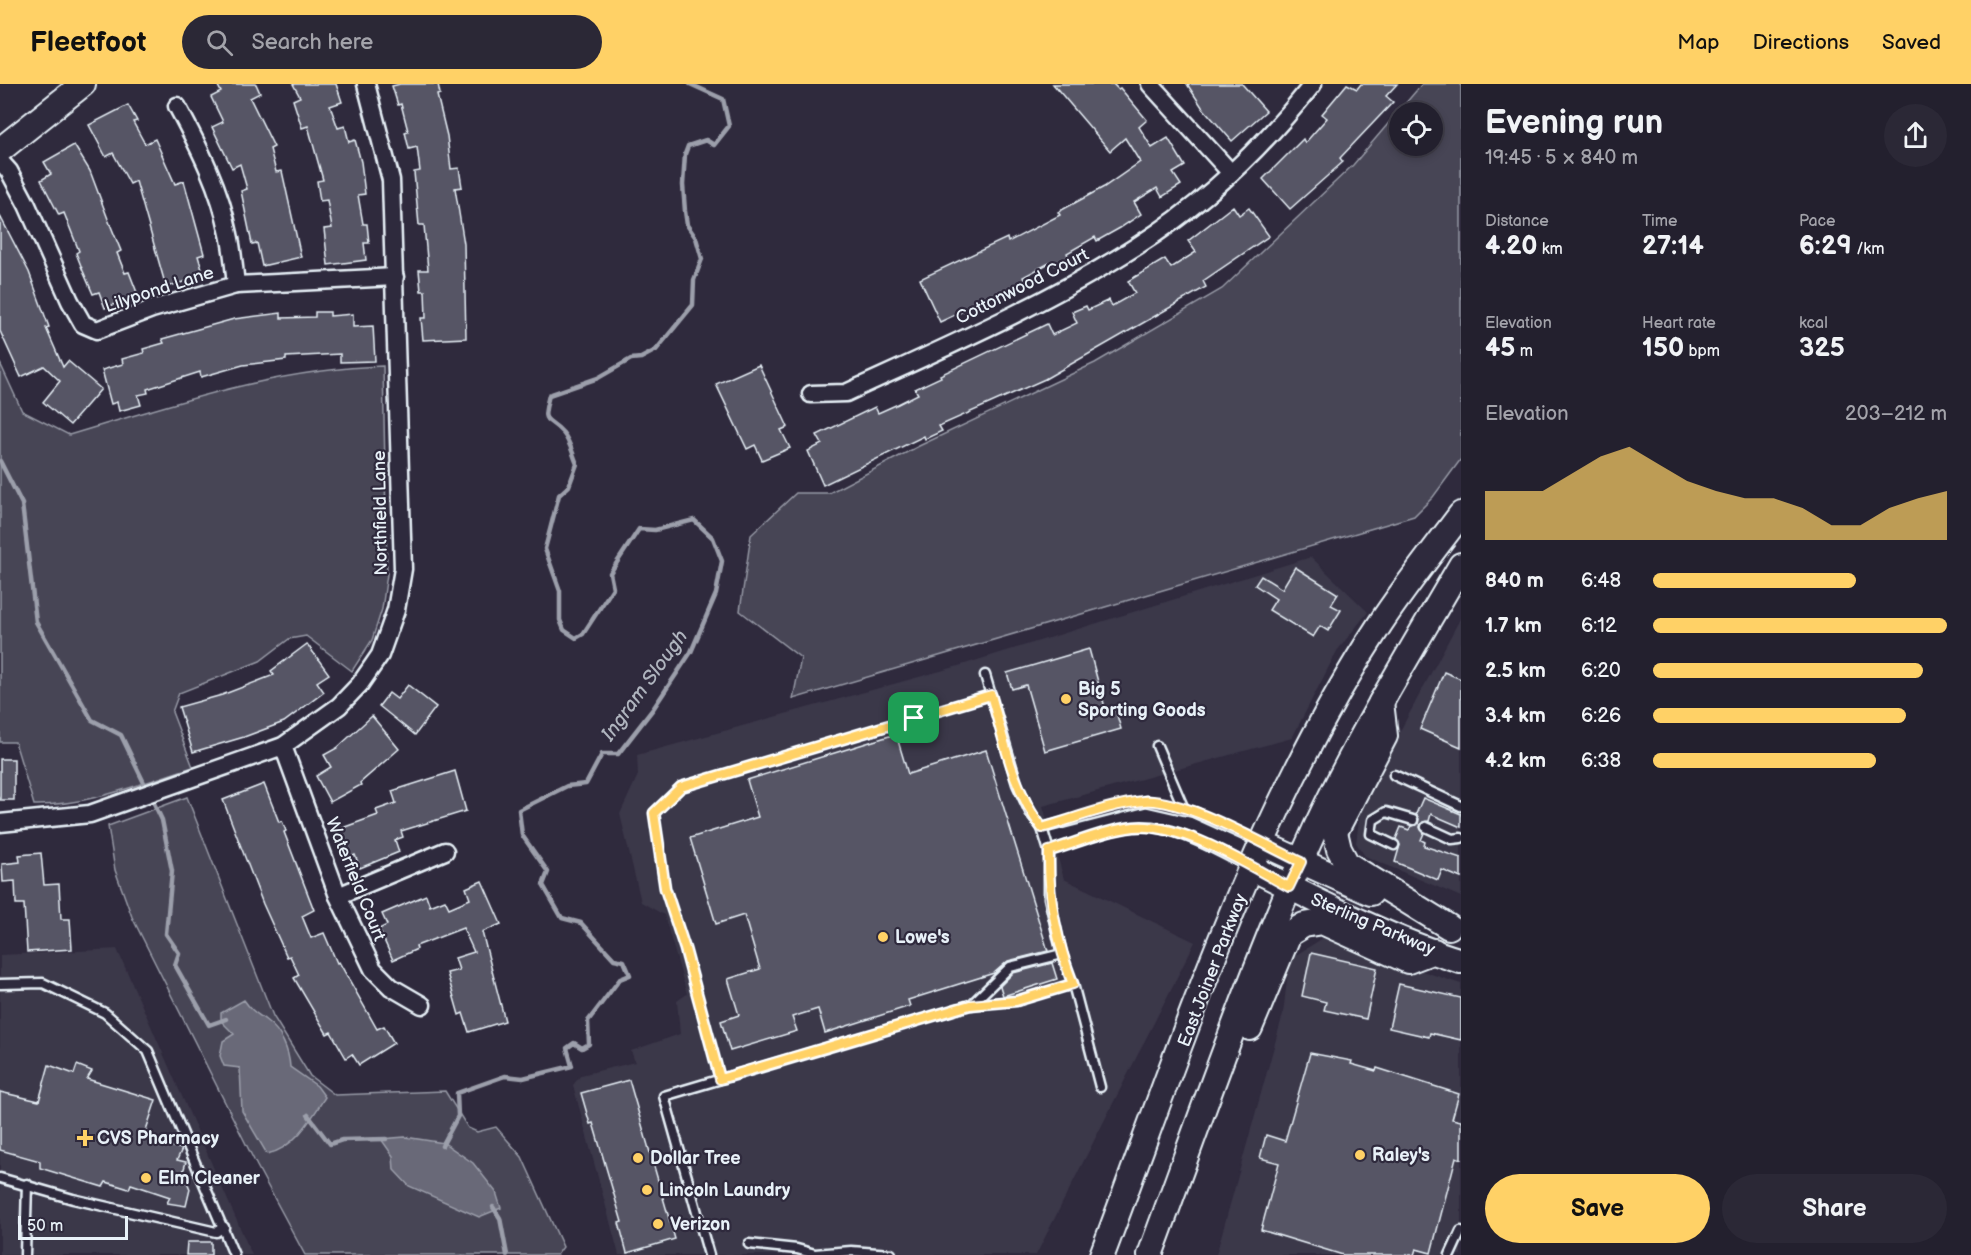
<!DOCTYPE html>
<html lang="en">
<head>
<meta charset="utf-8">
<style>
	body { margin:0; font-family:"Balsamiq Sans",sans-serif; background:#2b2836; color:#f1f3f6; height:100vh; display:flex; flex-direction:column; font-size:22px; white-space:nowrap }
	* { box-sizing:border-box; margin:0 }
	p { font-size:20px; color:#a3a3aa }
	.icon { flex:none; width:33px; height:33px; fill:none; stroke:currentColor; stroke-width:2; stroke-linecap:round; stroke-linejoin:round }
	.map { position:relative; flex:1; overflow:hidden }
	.drawer { display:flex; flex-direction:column; background:#23202e; width:510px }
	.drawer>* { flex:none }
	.buttons { position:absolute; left:1389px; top:18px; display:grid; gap:12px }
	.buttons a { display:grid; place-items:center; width:54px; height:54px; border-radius:50%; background:#23202e; box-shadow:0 3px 9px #0003,0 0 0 2px #403e4a; font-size:30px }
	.scale { position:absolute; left:18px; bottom:15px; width:110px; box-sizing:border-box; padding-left:6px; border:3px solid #e8f1f8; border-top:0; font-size:16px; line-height:21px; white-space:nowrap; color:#e8f1f8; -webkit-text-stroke:4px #2f2a3d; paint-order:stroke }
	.pin { position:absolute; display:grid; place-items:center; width:51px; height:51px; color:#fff; margin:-26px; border-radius:12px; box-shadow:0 3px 9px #0006 }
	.round { display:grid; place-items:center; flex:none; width:63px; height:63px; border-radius:32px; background:#2b2836 }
	.headline { display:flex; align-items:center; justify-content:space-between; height:102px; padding:0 24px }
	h1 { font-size:33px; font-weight:700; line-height:45px }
	.figures { display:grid; grid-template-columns:repeat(3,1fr); gap:9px; height:102px; padding:6px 24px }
	.figures div { display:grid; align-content:center }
	.figures b { font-size:26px; font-weight:700 }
	.figures small { font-size:16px; font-weight:400 }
	.figures p { font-size:16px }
	.chart { height:168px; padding:12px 24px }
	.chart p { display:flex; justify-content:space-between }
	.chart svg { width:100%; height:108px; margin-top:6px; fill:#ffd166; opacity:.7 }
	.primary-button { display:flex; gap:12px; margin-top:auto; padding:12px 24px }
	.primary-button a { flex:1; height:69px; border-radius:36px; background:#ffd166; color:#111; font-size:24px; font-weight:700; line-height:69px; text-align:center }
	.primary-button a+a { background:#2b2836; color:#f1f3f6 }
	ul { padding:0 24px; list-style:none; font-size:20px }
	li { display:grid; grid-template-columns:96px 72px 1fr; align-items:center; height:45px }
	li i { height:15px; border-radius:8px; background:#ffd166 }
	header { display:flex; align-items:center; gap:36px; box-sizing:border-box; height:84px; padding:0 30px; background:#ffd166; color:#111 }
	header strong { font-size:28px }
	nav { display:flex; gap:33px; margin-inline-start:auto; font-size:21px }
	.search { width:420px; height:54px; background:#2b2836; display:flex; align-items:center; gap:15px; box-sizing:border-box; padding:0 21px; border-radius:33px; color:#a3a3aa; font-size:22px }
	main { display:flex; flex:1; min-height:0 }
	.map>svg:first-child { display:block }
	.built { fill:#3b3749 }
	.green { fill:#464455; stroke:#979aa6; stroke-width:1.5; fill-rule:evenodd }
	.water { fill:#696978; stroke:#9c9fab; stroke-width:1.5 }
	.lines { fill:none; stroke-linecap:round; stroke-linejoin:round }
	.stream { stroke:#9c9fab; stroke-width:4.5 }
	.building { fill:#575565; stroke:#e8f1f8; stroke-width:1.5 }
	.lane-casing { stroke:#e8f1f8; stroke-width:13 }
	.street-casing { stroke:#e8f1f8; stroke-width:21 }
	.secondary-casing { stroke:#e8f1f8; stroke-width:28 }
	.lane { stroke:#2f2a3d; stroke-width:8 }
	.street { stroke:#2f2a3d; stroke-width:16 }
	.secondary { stroke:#2f2a3d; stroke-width:24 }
	.route-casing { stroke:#fff; stroke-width:12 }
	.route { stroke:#ffd166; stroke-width:8 }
	.poi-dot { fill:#ffd166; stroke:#2f2a3d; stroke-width:2 }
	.labels { text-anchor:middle; stroke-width:4.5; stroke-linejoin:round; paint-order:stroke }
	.street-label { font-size:18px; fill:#e8f1f8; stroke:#2f2a3d }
	.poi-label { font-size:18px; font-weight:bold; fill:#e8f1f8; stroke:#2f2a3d; text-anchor:start }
	.water-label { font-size:20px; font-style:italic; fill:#afb4be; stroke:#2f2a3d }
</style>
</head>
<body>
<header>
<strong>Fleetfoot</strong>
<div class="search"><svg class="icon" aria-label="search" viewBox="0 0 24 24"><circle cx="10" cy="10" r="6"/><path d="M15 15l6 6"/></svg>Search here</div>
<nav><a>Map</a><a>Directions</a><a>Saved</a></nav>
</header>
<main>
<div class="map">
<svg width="1461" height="1171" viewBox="0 0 1461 1171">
	<rect width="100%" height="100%" fill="#2f2a3d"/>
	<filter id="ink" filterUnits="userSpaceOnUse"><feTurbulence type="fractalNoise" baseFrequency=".0167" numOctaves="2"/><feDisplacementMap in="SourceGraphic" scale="12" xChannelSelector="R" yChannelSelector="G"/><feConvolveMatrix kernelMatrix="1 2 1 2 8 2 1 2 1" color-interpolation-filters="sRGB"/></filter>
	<g filter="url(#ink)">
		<!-- built -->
		<g class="built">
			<polygon points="1311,473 1368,528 1337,567 1292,654 1043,722 1064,795 1195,858 1036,1171 619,1171 573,1001 581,991 635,978 631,967 680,950 677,917 687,910 664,831 641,818 620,730 638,691 637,671 955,583"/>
			<polygon points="1461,533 1461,813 1365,772 1356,759 1361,720"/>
			<polygon points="1323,854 1461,900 1461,1171 1216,1171 1283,930 1288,887 1293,873"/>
			<polygon points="117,865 252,1171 0,1171 0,871"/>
		</g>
		<!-- green -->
		<g class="green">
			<path d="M 1422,0 L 1461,0 L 1461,375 L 1433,413 L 1414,432 L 793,615 L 801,574 L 740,527 L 751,451 L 796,409 L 829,409 L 919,362 L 1095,279 L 1222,205 L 1353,81 ZM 1432,28 L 1432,62 L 1400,62 L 1400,28 Z"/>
			<path d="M 0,279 L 22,327 L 69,351 C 173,320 275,285 383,282 L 387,490 L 382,525 L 372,556 L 352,587 L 306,552 L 289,555 L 260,577 L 179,609 L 172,628 L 193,683 C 141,699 89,722 34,721 L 15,658 L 0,658 Z"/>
			<polygon points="187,713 273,932 310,992 335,1011 445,1007 468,1044 477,1048 496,1043 522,1073 563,1163 557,1171 305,1171 257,1082 132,833 115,786 108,742"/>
		</g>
		<!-- water -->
		<g class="water">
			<path d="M 244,916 C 254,930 256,928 268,938 C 282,948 289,968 290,983 L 317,1002 L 325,1013 C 312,1034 294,1065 267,1070 L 242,1027 L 240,984 L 224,982 L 220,972 L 223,957 L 234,950 L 221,937 L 221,929 Z"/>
			<polygon points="405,1053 444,1059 473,1079 496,1108 501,1124 479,1133 409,1102 394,1086 393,1072 381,1055"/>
		</g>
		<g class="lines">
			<!-- stream -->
			<g class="stream">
				<polyline points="0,377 22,420 36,538 92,636 121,651 147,705"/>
				<polyline points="151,713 162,736 172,787 166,850 179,869 175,881 209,941 226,935"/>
				<polyline points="308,1031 330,1060 342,1056 386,1055"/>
				<path d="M 442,1062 L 458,1032 L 457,1009 L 505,992 L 523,994 L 572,982 L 567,964 L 574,959 L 582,964 L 589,960 L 588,937 L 620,895 L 630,891 L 624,877 L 614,875 L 581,839 L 562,834 L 543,801 L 548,788 L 522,751 L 519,726 L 567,702 L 586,700 L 602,670 L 618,670 L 653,625 L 691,568 L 716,510 L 722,477 L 713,454 L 694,436 L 655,446 L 639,445 L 610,489 L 613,504 L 583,550 L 576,554 L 564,546 L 560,536 L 560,507 L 545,465 L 559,411 L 569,402 L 577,380 C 573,371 570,357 563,349 C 546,330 541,343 549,311 L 598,294 L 631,275 L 641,274 L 656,266 L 693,221 L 694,196 L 702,175 L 696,154 L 687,141 L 685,127 L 683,101 L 685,70 L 688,62 L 706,56 L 714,61 L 729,42 L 723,15 L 690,0"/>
				<polyline points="493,1123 500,1134 507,1171"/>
			</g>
		</g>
		<!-- building -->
		<g class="building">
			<polygon points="217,0 256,0 260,9 250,14 274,63 270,65 276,88 282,87 301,173 262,182 257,159 252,160 241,107 247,105 240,80 232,84 212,43 223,38 211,13 221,8"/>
			<polygon points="293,0 336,0 342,18 330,22 338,44 345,42 349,58 355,56 361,78 365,110 358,111 363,140 367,140 369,159 364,159 366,176 328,181 324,145 332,144 327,116 320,117 317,97 323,96 308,42 302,44 293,16 300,13"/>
			<polygon points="400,0 438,0 440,10 437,11 447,52 451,85 459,84 462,103 455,104 464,160 466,254 423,256 421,234 426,234 425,207 421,207 419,186 428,186 424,141 419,141 414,88 420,87 417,63 409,65 405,48 408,47 401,20 398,21 392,2"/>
			<polygon points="1053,0 1113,0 1118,5 1120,4 1147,36 1139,43 1152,64 1168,54 1185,82 1173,89 1181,101 1162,113 1157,104 1134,118 1141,130 1120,144 1097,157 1095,153 1067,169 1069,174 1055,181 1053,177 1023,193 1025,198 940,238 920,195 1007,154 1008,158 1060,131 1058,128 1104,103 1140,78 1125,54 1110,67"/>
			<polygon points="1187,0 1242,0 1266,27 1232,57 1202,23"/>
			<polygon points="1347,0 1357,5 1361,0 1397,0 1386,12 1393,18 1340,74 1343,78 1290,125 1263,95 1303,55 1305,59 1327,34 1322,30"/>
			<polygon points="128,21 137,37 133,38 145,60 155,55 175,100 184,97 204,170 198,172 204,192 166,203 136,97 130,100 113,69 106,73 89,41"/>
			<polygon points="74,61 90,87 108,135 121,167 117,169 125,189 129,188 138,211 105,224 99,208 93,210 83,187 76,169 79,167 64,129 59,131 41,96 51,90 44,78"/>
			<polygon points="1233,122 1239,131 1249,124 1269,152 1203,197 1206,203 1045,295 939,342 942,347 925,355 924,352 823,401 808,367 822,360 817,351 875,323 878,329 898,320 918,310 915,305 941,293 940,291 1047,240 1052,251 1077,239 1072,228 1086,222 1088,226 1109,216 1112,222 1135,209 1128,197 1165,175 1171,184 1196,168 1188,157"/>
			<polygon points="0,132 29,188 49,243 46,244 63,283 68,277 101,305 70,341 43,318 60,297 44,282 21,293 0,247"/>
			<polygon points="315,228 330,228 330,232 353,230 353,243 373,242 375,277 340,278 340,270 286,273 286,276 243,281 201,293 200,288 147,305 148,309 138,311 141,321 119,327 117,318 111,320 102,286 123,280 122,275 144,269 143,265 164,259 162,255 234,235 281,229 281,234 315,233"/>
			<polygon points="759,281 788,343 781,346 790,364 762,376 755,361 747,365 716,300"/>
			<polygon points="1295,483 1338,510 1331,521 1341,526 1328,547 1320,542 1313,553 1269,526 1276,515 1255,501 1261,492 1282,505"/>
			<polygon points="307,560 329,590 317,598 324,608 284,638 244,653 193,668 179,623 222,611 274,591 271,587"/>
			<polygon points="1089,565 1106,627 1115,624 1121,645 1045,667 1026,601 1012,605 1007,589"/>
			<polygon points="1444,588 1461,595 1461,663 1420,645"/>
			<polygon points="408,601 436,623 415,651 379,622 389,609 397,615"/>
			<polygon points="372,632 399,665 360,699 361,701 330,718 316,692 331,683 324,671 337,664"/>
			<polygon points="896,650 908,690 986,666 1048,867 1008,877 994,889 908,916 910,922 825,949 818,925 792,933 797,947 730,967 721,937 739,931 728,895 760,885 744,831 716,840 690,754 758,733 747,696"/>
			<rect x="0" y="675" width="14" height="41"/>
			<polygon points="455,687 466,727 401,747 403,753 395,756 399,768 360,784 355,771 345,775 334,747 378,731 376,726 396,719 392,707"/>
			<polygon points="264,700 279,738 282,737 286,747 284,748 314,826 302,832 311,854 324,849 337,879 339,878 377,945 384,942 394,959 359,981 352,970 346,974 331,948 327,950 294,894 299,891 290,872 287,873 263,820 223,716"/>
			<polygon points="1423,714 1461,730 1461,743 1431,730 1429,737 1423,738 1420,743 1424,749 1421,756 1425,758 1424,762 1461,774 1461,794 1442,786 1438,796 1395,778 1400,761 1396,755 1401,743 1409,746 1411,742 1418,740 1419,735 1416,730"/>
			<polygon points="41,769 44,801 59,800 61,835 70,835 72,865 27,868 24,820 16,820 15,797 3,798 2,780 20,778 19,771"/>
			<polygon points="482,797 501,840 482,848 505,937 469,948 463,929 459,931 447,889 459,886 455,874 474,868 463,844 416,862 417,865 393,876 379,845 387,841 382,830 426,811 430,822 445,816 449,824 470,815 466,804"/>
			<polygon points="1311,869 1377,884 1366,935 1324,926 1326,918 1302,912"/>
			<polygon points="1052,879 1057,895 1003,912 1000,902 1013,889"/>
			<polygon points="1399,900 1461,914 1461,956 1430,949 1429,953 1389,944"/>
			<polygon points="1310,969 1352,977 1351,980 1376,987 1377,984 1459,1010 1452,1035 1461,1037 1461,1075 1456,1073 1431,1169 1416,1165 1414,1171 1343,1171 1261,1146 1279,1079 1260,1074 1266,1051 1285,1057"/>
			<polygon points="49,981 74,990 77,981 92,987 87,995 156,1016 143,1055 182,1065 177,1076 186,1078 183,1088 190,1105 186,1122 167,1119 170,1113 131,1100 129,1105 106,1098 103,1103 40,1084 40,1077 0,1066 0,1008 39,1017"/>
			<polygon points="629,996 675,1155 627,1169 619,1139 622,1138 593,1039 590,1040 581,1009"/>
			<polygon points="187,1158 211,1158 211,1171 186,1171"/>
		</g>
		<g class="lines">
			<defs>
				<g id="lane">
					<polyline points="985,591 1017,700 1030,728 1042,744 1049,767 1049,814 1062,870 1073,900 1100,1003"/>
					<polyline points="1157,662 1184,725"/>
					<polyline points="1394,691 1461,722"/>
					<polyline points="1426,743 1452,755 1461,754"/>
					<polyline points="1042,744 1146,717 1194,728 1260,758"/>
					<polyline points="1394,761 1371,750 1373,736 1386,728 1413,736"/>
					<path d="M 1049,767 C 1076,759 1105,746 1134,743 C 1174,739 1216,766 1250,783"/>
					<polyline points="0,900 43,899 105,929 148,967 234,1171"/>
					<polyline points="971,921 1010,883 1062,870"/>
					<polyline points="720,995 685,865 665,804 654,729 681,703 991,611"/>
					<polyline points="0,1094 73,1115 216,1148 224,1143"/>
					<polyline points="749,1160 797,1165 815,1170 851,1167 891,1170"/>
					<polyline points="25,1171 27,1100"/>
					<polyline points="709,1171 664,1012 970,921 1016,917 1073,900"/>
					<polyline points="1450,1171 1461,1147"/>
				</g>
				<g id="street">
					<polyline points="1150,0 1231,89"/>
					<path d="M 177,22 C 199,63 220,104 229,150 C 233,167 234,184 236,201"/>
					<polyline points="0,77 9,87 27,121 70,217 83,240 97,246 152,225 236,201 395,193"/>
					<path d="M 811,310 L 846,309 C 944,264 1046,220 1137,162 C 1204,120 1264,62 1313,0"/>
					<polyline points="283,662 338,812 373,885 391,903 422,921"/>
					<polyline points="0,739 90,730 283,662 339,622 360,600 380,571 396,526 403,485 391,96 366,0"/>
					<polyline points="338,812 445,767"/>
				</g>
				<g id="secondary">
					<polyline points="0,66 83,0"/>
					<polyline points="1381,618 1385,652 1335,748 1339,765 1347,780 1449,843"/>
					<polyline points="1263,760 1371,809"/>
					<path d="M 1252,784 C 1319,818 1389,855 1461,877"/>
					<polyline points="1250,944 1289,850 1304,841 1322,838 1408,877 1434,867"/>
					<path d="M 1102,1171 C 1183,957 1254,732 1380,540 C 1405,502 1434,466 1461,430"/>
					<path d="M 1150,1171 C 1203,1028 1252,883 1316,743 C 1358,653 1411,567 1461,481"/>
				</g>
			</defs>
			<!-- lane casing -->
			<use href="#lane" class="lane-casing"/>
			<!-- street casing -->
			<use href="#street" class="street-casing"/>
			<!-- secondary casing -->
			<use href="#secondary" class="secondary-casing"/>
			<!-- lane -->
			<use href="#lane" class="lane"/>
			<!-- street -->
			<use href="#street" class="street"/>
			<!-- secondary -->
			<use href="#secondary" class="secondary"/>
		</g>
	</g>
	<g class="lines" filter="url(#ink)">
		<defs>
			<path id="route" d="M 991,611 C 1004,656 1013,706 1042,744 C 1074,735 1110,720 1144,717 C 1184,714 1263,760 1301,778 L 1289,803 C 1247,781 1184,739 1134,743 C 1106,746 1076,759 1049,767 C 1048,814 1056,856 1073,900 L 1016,917 L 970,921 L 720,995 L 685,865 L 665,804 L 654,729 L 681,703 Z"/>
		</defs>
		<!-- route casing -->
		<use href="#route" class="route-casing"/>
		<!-- route -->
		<use href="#route" class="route"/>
	</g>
	<!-- markers -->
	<g class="poi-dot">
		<circle cx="1066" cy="615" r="6"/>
		<circle cx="883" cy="853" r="6"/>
		<path d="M82 1045h6v6h6v6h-6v6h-6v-6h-6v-6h6z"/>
		<circle cx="1360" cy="1071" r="6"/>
		<circle cx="638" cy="1074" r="6"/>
		<circle cx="146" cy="1094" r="6"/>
		<circle cx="647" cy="1106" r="6"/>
		<circle cx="658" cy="1140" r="6"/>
	</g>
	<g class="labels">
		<!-- street labels -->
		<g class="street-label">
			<text transform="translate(1022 202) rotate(-27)" y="6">Cottonwood Court</text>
			<text transform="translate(159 205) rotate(-18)" y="6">Lilypond Lane</text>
			<text transform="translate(380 429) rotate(-91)" y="6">Northfield Lane</text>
			<text transform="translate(356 795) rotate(68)" y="6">Waterfield Court</text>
			<text transform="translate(1373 840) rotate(23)" y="6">Sterling Parkway</text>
			<text transform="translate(1212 886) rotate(-69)" y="6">East Joiner Parkway</text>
		</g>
		<!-- poi labels -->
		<g class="poi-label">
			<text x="1078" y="611">Big 5<tspan x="1078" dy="21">Sporting Goods</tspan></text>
			<text x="895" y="859">Lowe's</text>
			<text x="97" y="1060">CVS Pharmacy</text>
			<text x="1372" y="1077">Raley's</text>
			<text x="650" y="1080">Dollar Tree</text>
			<text x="158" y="1100">Elm Cleaner</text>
			<text x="659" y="1112">Lincoln Laundry</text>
			<text x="670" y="1146">Verizon</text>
		</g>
		<!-- water labels -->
		<g class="water-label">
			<text transform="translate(644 601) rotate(-54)" y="7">Ingram Slough</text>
		</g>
	</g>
</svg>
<div class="buttons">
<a><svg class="icon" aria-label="locate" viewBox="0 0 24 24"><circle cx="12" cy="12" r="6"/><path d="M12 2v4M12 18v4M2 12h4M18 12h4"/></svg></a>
</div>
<div class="scale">50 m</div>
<div class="pin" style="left:914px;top:634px;background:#1e9e55"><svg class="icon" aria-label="arrive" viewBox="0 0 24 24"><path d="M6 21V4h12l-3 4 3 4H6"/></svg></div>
</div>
<section class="drawer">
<div class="headline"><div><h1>Evening run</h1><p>19:45 · 5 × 840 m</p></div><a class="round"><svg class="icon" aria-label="share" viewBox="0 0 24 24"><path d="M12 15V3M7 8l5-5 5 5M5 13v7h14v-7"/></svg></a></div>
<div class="figures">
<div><p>Distance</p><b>4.20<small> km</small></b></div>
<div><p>Time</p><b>27:14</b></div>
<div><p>Pace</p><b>6:29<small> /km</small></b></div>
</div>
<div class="figures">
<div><p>Elevation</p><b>45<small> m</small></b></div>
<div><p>Heart rate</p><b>150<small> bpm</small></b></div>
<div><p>kcal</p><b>325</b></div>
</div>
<div class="chart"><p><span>Elevation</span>203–212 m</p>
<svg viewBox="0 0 160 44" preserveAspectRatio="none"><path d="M0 44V24L10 24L20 24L30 17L40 10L50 6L60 13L70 20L80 24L90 27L100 27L110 31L120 38L130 38L140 31L150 27L160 24V44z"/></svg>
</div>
<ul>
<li><b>840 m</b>6:48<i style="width:69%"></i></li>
<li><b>1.7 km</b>6:12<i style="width:100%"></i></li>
<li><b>2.5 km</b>6:20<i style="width:92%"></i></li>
<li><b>3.4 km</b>6:26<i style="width:86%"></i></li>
<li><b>4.2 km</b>6:38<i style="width:76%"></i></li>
</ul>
<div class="primary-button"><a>Save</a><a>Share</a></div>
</section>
</main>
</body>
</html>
